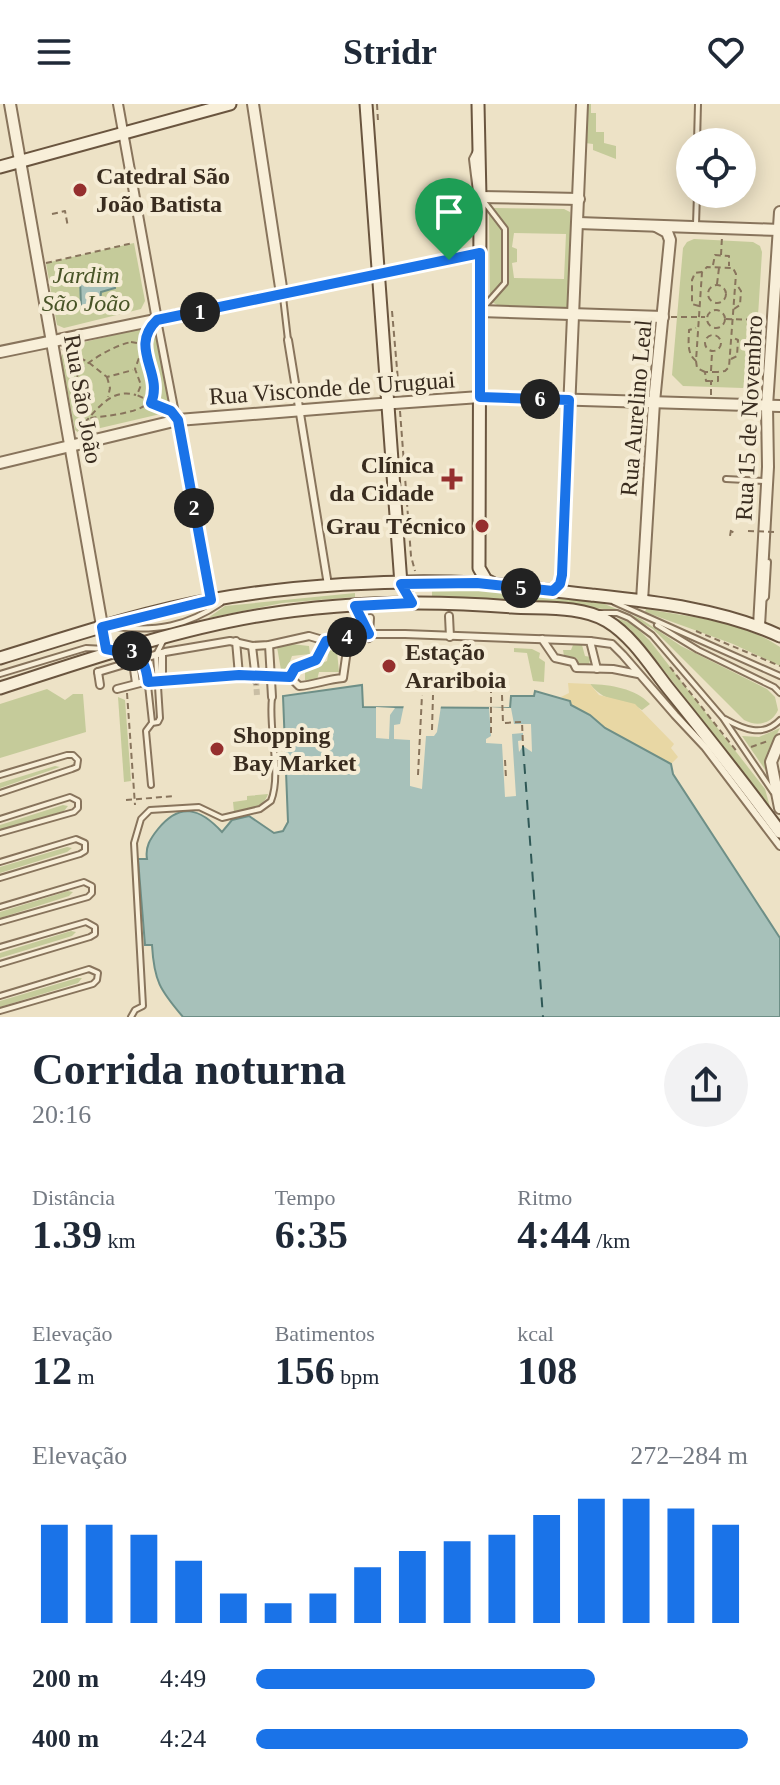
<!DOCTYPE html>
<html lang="pt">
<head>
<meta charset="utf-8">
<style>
	body { margin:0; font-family:Georgia,serif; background:#f2f2f3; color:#1f2937; height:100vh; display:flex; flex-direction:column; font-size:30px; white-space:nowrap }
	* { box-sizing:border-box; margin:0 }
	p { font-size:26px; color:#747a83 }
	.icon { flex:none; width:44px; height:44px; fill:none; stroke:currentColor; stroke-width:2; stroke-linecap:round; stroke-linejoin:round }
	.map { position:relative; height:913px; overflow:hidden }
	.details { display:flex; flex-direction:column; background:#fff; flex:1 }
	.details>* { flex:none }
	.tools { position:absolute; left:676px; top:24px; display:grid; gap:16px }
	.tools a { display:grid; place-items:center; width:80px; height:80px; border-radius:50%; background:#fff; box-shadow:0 4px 20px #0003; font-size:40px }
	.pin { position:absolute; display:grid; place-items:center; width:68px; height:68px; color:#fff; margin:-82px -34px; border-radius:50% 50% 50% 0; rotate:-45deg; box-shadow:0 0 8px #0007 }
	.pin .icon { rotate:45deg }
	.km { position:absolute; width:40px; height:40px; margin:-20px; border-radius:50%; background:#222; color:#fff; font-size:22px; line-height:40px; text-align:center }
	.round { display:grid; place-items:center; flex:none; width:84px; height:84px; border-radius:42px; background:#f2f2f3 }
	.summary { display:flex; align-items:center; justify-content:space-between; height:136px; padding:0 32px }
	h1 { font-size:44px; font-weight:700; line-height:60px }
	.stats { display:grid; grid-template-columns:repeat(3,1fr); gap:12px; height:136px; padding:8px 32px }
	.stats div { display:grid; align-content:center }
	.stats b { font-size:40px; font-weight:700 }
	.stats small { font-size:22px; font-weight:400 }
	.stats p { font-size:22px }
	.chart { height:224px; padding:16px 32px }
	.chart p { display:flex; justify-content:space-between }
	.chart svg { width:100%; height:144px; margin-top:8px; stroke:#1a73e8; stroke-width:6 }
	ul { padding:0 32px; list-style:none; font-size:26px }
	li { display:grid; grid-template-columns:128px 96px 1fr; align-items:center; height:60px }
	li i { height:20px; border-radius:10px; background:#1a73e8 }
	header { display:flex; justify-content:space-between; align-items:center; height:104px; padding:0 32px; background:#fff; font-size:36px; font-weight:700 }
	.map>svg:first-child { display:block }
	.green { fill:#c5cb9a; fill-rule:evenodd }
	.sand { fill:#e8d7a4 }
	.water { fill:#a7c1ba; stroke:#6e8f87; stroke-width:2 }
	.pier { fill:#ede2c6 }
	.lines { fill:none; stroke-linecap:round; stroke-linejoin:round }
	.ferry { stroke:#2f5856; stroke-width:2; stroke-dasharray:10 8; stroke-linecap:butt }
	.pedestrian-tunnel { stroke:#c9bea5; stroke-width:6; stroke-dasharray:6 3; stroke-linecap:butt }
	.service-casing { stroke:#88745c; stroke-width:8 }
	.pedestrian-casing { stroke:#88745c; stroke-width:10 }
	.minor-casing { stroke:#88745c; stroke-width:12 }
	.tertiary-casing { stroke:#88745c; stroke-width:14 }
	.secondary-casing { stroke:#6a553f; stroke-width:15 }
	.path { stroke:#88745c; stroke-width:2; stroke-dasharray:6 4; stroke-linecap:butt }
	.service { stroke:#f8efd9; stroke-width:4 }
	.pedestrian { stroke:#f8efd9; stroke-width:6 }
	.minor { stroke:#f8efd9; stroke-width:8 }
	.tertiary { stroke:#f8efd9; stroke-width:10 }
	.secondary { stroke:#f8efd9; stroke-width:11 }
	.path-bridge { stroke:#88745c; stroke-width:2; stroke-dasharray:6 4; stroke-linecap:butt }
	.route-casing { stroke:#fff; stroke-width:16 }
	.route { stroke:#1a73e8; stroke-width:10 }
	.poi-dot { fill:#952f2e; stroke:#f5ecd5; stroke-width:3 }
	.labels { text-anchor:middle; stroke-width:8; stroke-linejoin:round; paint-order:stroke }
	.poi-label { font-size:24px; font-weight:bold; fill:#392c1f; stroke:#f5ecd5; text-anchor:start }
	.park-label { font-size:24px; font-style:italic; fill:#485427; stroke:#f5ecd5 }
	.street-label { font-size:24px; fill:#392c1f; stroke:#f5ecd5 }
</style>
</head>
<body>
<header><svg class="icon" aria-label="menu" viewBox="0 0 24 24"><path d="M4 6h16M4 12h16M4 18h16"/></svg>Stridr<svg class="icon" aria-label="heart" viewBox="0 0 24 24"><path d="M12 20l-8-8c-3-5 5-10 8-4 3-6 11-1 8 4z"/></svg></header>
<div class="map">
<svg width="780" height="913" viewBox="0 0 780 913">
	<rect width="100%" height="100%" fill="#ede2c6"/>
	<!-- green -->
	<g class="green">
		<polygon points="587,0 591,0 591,9 596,9 596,28 604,28 604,39 616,42 616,55 593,46 593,40 585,39"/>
		<path d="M 494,104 L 564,105 L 570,108 L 570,199 L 567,203 L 499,202 L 490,197 L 489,109 ZM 514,129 L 566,130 L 564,175 L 514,174 L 512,159 L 517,158 L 517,145 L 512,143 Z"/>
		<polygon points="694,135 753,138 760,142 762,148 754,275 743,284 683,282 672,271 683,144 687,138"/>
		<polygon points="134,139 145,197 141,205 64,224 57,221 46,159"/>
		<polygon points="147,223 156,232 172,305 169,308 79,329 75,326 61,253 68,242"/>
		<path d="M 432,486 L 486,487 L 602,499 L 641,515 L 681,542 L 767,585 L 775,593 L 778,606 C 772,620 757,623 744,616 L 653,525 L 617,506 L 432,492 Z"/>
		<polygon points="355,489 355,493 282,499 208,514 225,502"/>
		<path d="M 646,505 C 691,513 741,517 780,543 L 780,562 L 733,540 L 645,508 Z"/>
		<path d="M 615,515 C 630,515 640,527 650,537 L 765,685 L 770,703 L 645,542 L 630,525 Z"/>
		<polygon points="291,540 309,542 310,550 292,552 286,568 281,566 277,543"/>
		<polygon points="573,541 582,541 585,552 591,553 589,560 578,560 577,554 564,552 563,546 571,546"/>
		<polygon points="514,544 532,545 540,549 539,554 545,558 544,578 533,577 527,549 514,548"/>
		<polygon points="329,546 337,547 339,568 319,568 317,576 305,576 305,566 327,557"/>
		<path d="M 590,580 C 611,581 635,584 650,600 L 642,606 C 624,592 607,602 590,580 Z"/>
		<polygon points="47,585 65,596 73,590 83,590 86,628 0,654 0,600"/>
		<polygon points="118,593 125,596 131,677 124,678"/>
		<polygon points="780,624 769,645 766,667 742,632 759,633"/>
		<polygon points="55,662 60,663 0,684 0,679"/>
		<path d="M 268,690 C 264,704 247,705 234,708 L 233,698 L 247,696 L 247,692 Z"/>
		<polygon points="63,701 68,702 64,707 0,726 0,721"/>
		<polygon points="67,743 72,744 67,748 0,769 0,763"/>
		<polygon points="68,787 73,788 69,792 0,814 0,808"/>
		<polygon points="71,827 76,828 72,832 0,854 0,849"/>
		<polygon points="77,874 82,874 78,879 0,903 0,897"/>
	</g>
	<!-- sand -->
	<polygon class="sand" points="568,579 590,580 599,591 635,600 674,640 671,644 678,653 671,660 605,624 590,611 571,601 570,597 561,593 569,589"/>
	<!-- water -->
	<g class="water">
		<polygon points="111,167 114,169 115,184 101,188 100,200 84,204 81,202 80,174"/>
		<path d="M 362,581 L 363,603 L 510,604 L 511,592 L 534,592 L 535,587 L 570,597 L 571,601 L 590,611 L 605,624 L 671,660 L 673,670 L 780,834 L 780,913 L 183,913 C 160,886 154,877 152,841 L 145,841 L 138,755 L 147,755 C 145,743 150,735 158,725 C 180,698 200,704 222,728 L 232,716 L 249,712 L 274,729 L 283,727 L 288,718 L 283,592 Z"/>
	</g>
	<!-- pier -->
	<g class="pier">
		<polygon points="404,601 441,602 437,628 434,632 426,632 422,685 410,682 410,636 394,635 394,621 400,620"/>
		<polygon points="376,603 395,604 390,611 389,635 376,634"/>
		<polygon points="489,603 511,604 514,620 531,620 532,648 523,642 519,648 518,637 523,636 523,629 512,630 516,692 505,693 502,640 486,639 486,635 491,632"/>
	</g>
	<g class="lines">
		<!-- ferry -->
		<polyline class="ferry" points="523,642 543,913"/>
		<!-- pedestrian-tunnel -->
		<polyline class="pedestrian-tunnel" points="256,576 257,592"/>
		<defs>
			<g id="service">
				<polyline points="697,38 698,0"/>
				<polyline points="476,88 472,55 476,47"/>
				<polyline points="696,120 697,90"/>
				<polyline points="283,193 288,236"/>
				<polyline points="482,205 505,179 505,125 482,95"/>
				<polyline points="726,375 765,377"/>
				<polyline points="763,496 766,493 768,458"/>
				<polyline points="614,498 780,572"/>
				<polyline points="356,504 369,535"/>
				<polyline points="598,509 617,509 629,514 652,531 723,614 773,688"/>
				<polyline points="657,521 698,546 774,583 780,589"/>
				<path d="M 116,523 C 156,528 187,522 221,499"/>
				<polyline points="130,546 142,555 146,563 152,618"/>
				<polyline points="0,570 86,544 106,545"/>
				<path d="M 725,615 C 743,625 763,634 780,616"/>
				<polyline points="0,671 67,651 73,651 78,656 77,663 72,665 0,689"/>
				<polyline points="151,681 146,627 152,619 158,618 160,614 156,551 163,537"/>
				<polyline points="0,715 70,693 78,697 78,704 74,708 0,729"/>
				<polyline points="0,758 76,735 85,739 85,747 80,750 0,774"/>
				<polyline points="0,803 84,778 92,782 92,789 88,793 0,818"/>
				<polyline points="0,843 86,818 95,823 95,830 90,833 0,860"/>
				<polyline points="0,892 89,865 98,869 97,876 93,880 0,907"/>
				<path d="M 131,913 L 135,906 L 143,902 L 134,739 L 141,715 L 150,706 L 199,703 L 222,714 L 260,705 L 271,697 C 282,669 268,625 272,594"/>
			</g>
			<g id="pedestrian">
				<polyline points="157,216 211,496"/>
				<polyline points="288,236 328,481"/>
				<polyline points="449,512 450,533"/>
				<polyline points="369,530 370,514"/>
				<polyline points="542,535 555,554 573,558 576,564 613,565 638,570"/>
				<polyline points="236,537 239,571"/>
				<polyline points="590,537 612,540 623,551 675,611 705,643 780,742"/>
				<polyline points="269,541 272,593"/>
				<polyline points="252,542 256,576"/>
				<polyline points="162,549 162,577"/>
				<polyline points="133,558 136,579"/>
				<polyline points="98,568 165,548 230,537 252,542 269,541 309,532 326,537 369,530 405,530 590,537 597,565"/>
				<polyline points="98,568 100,581"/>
				<path d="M 290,573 L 299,582 C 315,581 327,575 343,574 L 349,532"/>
				<polyline points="117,585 144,578 239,571 290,573 295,564 316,556 326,537"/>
			</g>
			<polyline id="minor" points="118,0 157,216"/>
			<g id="tertiary">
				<polyline points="10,0 107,550"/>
				<polyline points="253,0 282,190"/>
				<polyline points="480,93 579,95"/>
				<polyline points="578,119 780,126"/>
				<polyline points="480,207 663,213"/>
				<polyline points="0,248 480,149"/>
				<polyline points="0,359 178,316 366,301 480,293 780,302"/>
				<polyline points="553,487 560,480 562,471 582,0"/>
				<polyline points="642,497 654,298 670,136 667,128 656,122"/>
				<polyline points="759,522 768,363 767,302 780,108"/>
				<polyline points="780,636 771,658 780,704"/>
			</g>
			<g id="secondary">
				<polyline points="366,0 401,480 412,499"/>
				<polyline points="478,0 480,93 479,464 486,476 492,479"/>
				<polyline points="0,63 230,0"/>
				<path d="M 0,554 C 69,533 139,509 211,496 C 294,481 392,475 477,479 C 515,482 553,487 591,491 C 655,498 722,505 780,532"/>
				<path d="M 0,584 C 84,557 170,527 257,512 C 341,498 427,496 512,503 C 541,505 581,501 607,517 C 632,532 650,561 668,584 C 706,631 744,679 780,728"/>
			</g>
		</defs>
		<!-- service casing -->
		<use href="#service" class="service-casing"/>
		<!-- pedestrian casing -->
		<use href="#pedestrian" class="pedestrian-casing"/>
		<!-- minor casing -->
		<use href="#minor" class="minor-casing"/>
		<!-- tertiary casing -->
		<use href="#tertiary" class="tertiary-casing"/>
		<!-- secondary casing -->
		<use href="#secondary" class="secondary-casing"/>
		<!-- path -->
		<g class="path">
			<polyline points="377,0 378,17"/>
			<polyline points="52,110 65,107 68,123"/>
			<polyline points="721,151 722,133"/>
			<polyline points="46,159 133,139"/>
			<polyline points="713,161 715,151 729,152 729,162"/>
			<polyline points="717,180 719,164"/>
			<circle cx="717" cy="190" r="9"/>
			<polyline points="699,202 692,200 692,176 695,169 702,168"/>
			<polyline points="734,205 740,201 741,187 737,181"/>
			<circle cx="716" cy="215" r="9"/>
			<polyline points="392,207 399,288"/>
			<polyline points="671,213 705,213"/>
			<polyline points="726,215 764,216"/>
			<polyline points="149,226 135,265 141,281 137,291 166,305"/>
			<circle cx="713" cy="239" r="8"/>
			<path d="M 131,238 L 144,240 C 147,254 157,276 154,291 C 150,309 106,312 90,314 C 75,302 75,285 78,267 C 92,255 113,242 131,238 Z"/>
			<polyline points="62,245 88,258 107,273 133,266"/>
			<polyline points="731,255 737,252 738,236 732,233"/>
			<path d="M 696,257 C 686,249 689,236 689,226 L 696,224"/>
			<polyline points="711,267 712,249"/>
			<polyline points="705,268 697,264 696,257 702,168 707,163 733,164 736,170 729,263 725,267 718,268"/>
			<polyline points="107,273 110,284 108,293"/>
			<polyline points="711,291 711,277 718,277 718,268 705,268 706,277 711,277"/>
			<polyline points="400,307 411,452 415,467"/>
			<path d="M 78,326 C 95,309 109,283 136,291"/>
			<polyline points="731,426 730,432 733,427"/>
			<polyline points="696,527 780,562"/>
			<polyline points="670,563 738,649"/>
			<polyline points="127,589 135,701"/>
			<polyline points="502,591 503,619 522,618 523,642"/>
			<polyline points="432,626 433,591"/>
			<polyline points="491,629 491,585"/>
			<polyline points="751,643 768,637"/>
			<polyline points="505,656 506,674"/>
			<polyline points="418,671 422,591"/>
			<polyline points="126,696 175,692"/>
		</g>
		<!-- service -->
		<use href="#service" class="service"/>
		<!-- pedestrian -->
		<use href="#pedestrian" class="pedestrian"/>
		<!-- minor -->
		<use href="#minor" class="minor"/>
		<!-- tertiary -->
		<use href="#tertiary" class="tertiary"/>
		<!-- secondary -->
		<use href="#secondary" class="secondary"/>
		<!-- path-bridge -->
		<polyline class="path-bridge" points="748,427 776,428"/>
	</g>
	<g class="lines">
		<defs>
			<path id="route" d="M 480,149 L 480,293 L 569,296 L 562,471 L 560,480 L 553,487 L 477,479 L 401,480 L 412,499 L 355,502 L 369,530 L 326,537 L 316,556 L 295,564 L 290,573 L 239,571 L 148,578 C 146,561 143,554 128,545 L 116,547 L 106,545 L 102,523 L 211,496 L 178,316 L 171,307 L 151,299 C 164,269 128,244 157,216 Z"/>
		</defs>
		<!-- route casing -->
		<use href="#route" class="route-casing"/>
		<!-- route -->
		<use href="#route" class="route"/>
	</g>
	<!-- markers -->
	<g class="poi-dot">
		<circle cx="80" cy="86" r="8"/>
		<path d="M448 363h8v8h8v8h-8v8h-8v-8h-8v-8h8z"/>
		<circle cx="482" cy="422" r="8"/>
		<circle cx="389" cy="562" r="8"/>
		<circle cx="217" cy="645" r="8"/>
	</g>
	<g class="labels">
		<!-- poi labels -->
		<g class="poi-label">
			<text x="96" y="80">Catedral São<tspan x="96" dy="28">João Batista</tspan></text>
			<text x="434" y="369" text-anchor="end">Clínica<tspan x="434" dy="28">da Cidade</tspan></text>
			<text x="466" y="430" text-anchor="end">Grau Técnico</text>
			<text x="405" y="556">Estação<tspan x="405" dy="28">Arariboia</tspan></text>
			<text x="233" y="639">Shopping<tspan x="233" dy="28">Bay Market</tspan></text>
		</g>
		<!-- park labels -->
		<g class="park-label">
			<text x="86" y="179">Jardim<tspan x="86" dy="28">São João</tspan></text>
		</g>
		<!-- street labels -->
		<g class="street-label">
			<text transform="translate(332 284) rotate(-4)" y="8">Rua Visconde de Uruguai</text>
			<text transform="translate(83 295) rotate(80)" y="8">Rua São João</text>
			<text transform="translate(636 304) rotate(-85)" y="8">Rua Aurelino Leal</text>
			<text transform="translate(749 314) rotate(-87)" y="8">Rua 15 de Novembro</text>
		</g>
	</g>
</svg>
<div class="tools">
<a><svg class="icon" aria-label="locate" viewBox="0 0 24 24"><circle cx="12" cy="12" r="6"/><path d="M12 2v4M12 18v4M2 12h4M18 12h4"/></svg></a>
</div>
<div class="pin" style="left:449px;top:156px;background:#1e9e55"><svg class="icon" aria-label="arrive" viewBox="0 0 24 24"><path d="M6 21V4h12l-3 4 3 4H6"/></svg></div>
<b class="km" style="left:200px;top:208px">1</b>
<b class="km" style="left:194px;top:404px">2</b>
<b class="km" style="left:132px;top:547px">3</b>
<b class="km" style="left:347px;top:533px">4</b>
<b class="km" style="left:521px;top:484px">5</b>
<b class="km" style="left:540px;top:295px">6</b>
</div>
<section class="details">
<div class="summary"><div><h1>Corrida noturna</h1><p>20:16</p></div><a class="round"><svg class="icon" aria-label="share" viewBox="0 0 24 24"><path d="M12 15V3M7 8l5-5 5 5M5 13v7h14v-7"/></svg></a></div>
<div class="stats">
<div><p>Distância</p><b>1.39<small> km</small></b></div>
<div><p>Tempo</p><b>6:35</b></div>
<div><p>Ritmo</p><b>4:44<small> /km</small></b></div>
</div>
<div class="stats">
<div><p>Elevação</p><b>12<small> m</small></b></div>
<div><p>Batimentos</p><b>156<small> bpm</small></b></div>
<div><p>kcal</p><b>108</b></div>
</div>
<div class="chart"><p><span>Elevação</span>272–284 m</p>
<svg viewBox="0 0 160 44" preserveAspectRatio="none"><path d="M5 44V14M15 44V14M25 44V17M35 44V25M45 44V35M55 44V38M65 44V35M75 44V27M85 44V22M95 44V19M105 44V17M115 44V11M125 44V6M135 44V6M145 44V9M155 44V14"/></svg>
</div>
<ul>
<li><b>200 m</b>4:49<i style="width:69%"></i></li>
<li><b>400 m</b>4:24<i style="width:100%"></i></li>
</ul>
</section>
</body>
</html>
